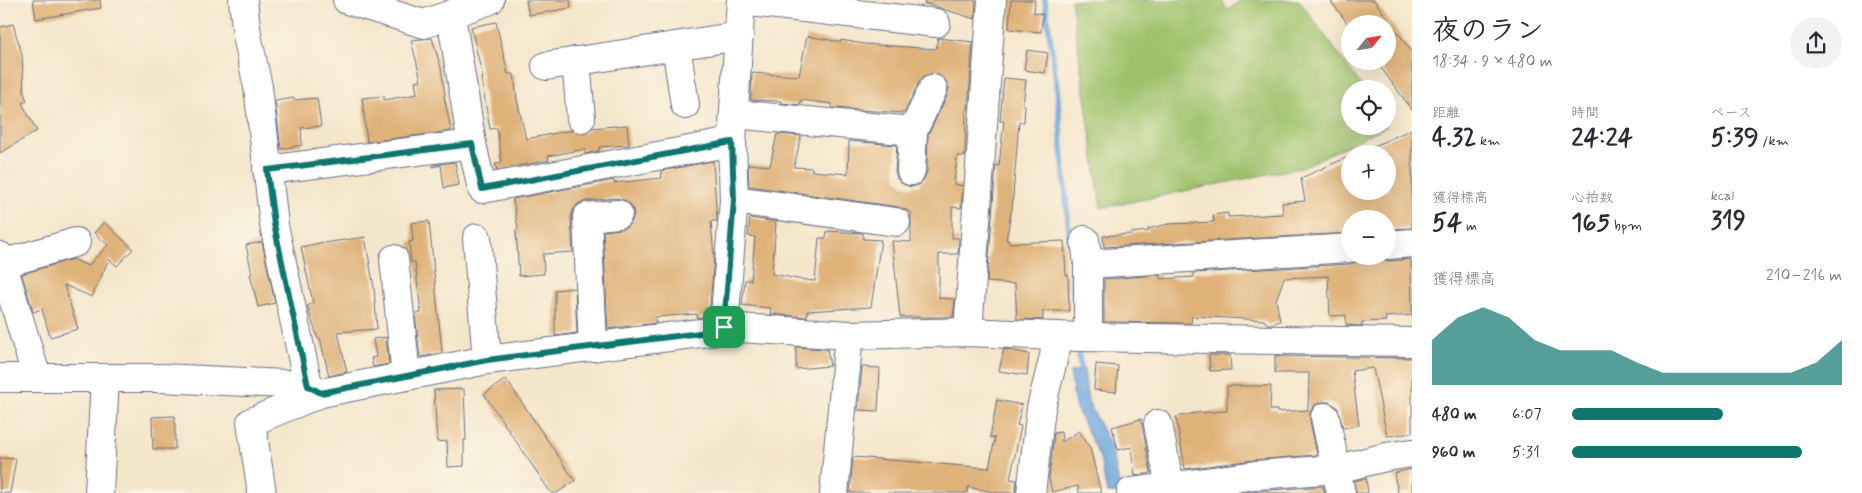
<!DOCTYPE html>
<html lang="ja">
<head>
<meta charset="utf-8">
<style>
	body { margin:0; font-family:Mynerve,"Klee One",sans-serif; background:#f2f2f3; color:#2b2b33; height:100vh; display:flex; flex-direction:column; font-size:19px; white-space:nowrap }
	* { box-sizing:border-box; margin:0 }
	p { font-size:16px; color:#7c7c81 }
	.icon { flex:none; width:28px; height:28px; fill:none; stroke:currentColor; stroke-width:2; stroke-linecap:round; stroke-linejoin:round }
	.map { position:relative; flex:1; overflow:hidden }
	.drawer { display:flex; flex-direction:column; background:#fff; width:450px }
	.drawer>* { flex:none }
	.needle { width:32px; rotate:60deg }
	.buttons { position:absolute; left:1341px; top:15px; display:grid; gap:10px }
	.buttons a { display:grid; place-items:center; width:55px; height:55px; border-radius:50%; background:#fff; box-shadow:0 5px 20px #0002; font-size:25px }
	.pin { position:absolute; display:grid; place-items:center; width:42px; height:42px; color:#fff; margin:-21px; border-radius:10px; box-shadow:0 2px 8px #0006 }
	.round { display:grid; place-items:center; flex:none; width:52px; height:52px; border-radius:26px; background:#f2f2f3 }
	.headline { display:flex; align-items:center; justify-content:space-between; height:85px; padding:0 20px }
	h1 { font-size:28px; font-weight:700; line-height:38px }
	.metrics { display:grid; grid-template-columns:repeat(3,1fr); gap:8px; height:85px; padding:5px 20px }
	.metrics div { display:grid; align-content:center }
	.metrics b { font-size:25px; font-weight:700 }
	.metrics small { font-size:14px; font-weight:400 }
	.metrics p { font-size:14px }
	.chart { height:140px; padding:10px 20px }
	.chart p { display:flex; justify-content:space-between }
	.chart svg { width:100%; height:90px; margin-top:5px; fill:#0f766e; opacity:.7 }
	ul { padding:0 20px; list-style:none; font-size:16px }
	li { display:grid; grid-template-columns:80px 60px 1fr; align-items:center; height:38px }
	li i { height:12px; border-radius:6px; background:#0f766e }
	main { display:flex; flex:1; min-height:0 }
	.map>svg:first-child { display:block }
	.green { fill:#9ec26c; stroke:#5c7865 }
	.water { fill:#6ea7de; stroke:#446b9e }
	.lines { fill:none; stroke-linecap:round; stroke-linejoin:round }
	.stream { stroke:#6ea7de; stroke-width:5.5 }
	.building { fill:#dfb279 }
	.minor-casing { stroke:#676f84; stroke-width:30 }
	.minor { stroke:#fff; stroke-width:28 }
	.route-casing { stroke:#fff; stroke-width:10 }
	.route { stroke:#0f766e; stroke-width:6 }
</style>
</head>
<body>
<main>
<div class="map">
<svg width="1412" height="493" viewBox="0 0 1412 493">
	<rect width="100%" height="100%" fill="#fcf5e5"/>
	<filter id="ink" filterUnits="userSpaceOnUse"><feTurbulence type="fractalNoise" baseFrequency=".02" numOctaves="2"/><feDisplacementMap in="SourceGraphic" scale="10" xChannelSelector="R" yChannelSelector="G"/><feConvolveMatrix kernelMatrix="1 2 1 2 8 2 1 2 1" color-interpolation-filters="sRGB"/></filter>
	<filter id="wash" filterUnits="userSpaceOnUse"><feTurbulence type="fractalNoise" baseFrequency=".0096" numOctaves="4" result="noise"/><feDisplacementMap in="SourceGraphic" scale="20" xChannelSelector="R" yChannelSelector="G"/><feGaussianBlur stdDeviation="1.12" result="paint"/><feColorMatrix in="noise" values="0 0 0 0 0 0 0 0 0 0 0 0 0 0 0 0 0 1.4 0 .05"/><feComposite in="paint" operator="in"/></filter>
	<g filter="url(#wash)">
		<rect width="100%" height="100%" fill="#f4e6cb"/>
		<!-- green -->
		<polygon class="green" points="1071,0 1221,0 1228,10 1241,0 1299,0 1364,89 1350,89 1350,126 1387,126 1303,167 1101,208"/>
		<!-- water -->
		<polygon class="water" points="1084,369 1088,401 1112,449 1121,493 1107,493 1100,458 1075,406 1070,372"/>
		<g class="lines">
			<!-- stream -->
			<g class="stream">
				<polyline points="1045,0 1057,88 1075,304"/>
				<polyline points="1078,345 1081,376"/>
			</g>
		</g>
		<g id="blocks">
			<!-- building -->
			<g class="building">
				<polygon points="33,0 100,0 101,8 36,19"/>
				<polygon points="526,0 570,0 571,8 529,15"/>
				<polygon points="925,0 976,0 975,19 924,3"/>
				<polygon points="1011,0 1035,0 1034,13 1043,14 1041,32 1009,29"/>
				<polygon points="1330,0 1374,0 1412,52 1412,110 1376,61 1388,61 1388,24 1348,24"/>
				<polygon points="496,22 508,74 514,74 517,100 526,139 572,130 583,133 592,128 627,125 629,145 599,147 599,151 585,154 585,149 548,156 549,160 497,170 495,164 502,163 497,128 490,129 481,78 483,78 471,27"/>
				<polygon points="13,24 22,55 24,93 27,101 22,103 37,131 0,153 0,27"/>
				<polygon points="807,36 841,42 841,40 864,44 936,49 938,38 973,42 968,109 966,109 965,156 957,156 954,184 963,186 961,208 952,207 952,238 959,238 958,254 939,254 939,298 955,299 953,317 900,317 892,241 911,242 911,212 898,207 749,186 748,164 770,166 777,134 801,136 794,167 812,168 812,171 848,174 849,141 897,145 895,170 897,179 903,184 911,187 919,185 924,179 927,172 928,135 947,96 949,88 946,81 939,75 931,74 924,76 919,82 904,113 832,108 832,104 801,100 800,105 781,103 781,101 751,100 752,73 799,76"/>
				<polygon points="432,38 441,68 445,95 444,96 451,131 367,142 362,98 384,96 384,100 417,94 415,81 421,80 411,40"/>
				<polygon points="1027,50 1048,53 1045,73 1024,70"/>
				<polygon points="1004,78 1026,80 1023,105 1025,105 1024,122 1019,122 1012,208 1006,240 1009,241 1009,243 1064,241 1066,275 1068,275 1069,311 1043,311 1043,320 1017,319 1015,284 987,282 996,165 999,166 1004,121 1000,121"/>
				<polygon points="294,98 294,100 317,98 321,126 301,128 302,145 281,149 275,101"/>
				<polygon points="1412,129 1412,228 1388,229 1388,219 1350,219 1350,233 1104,247 1103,236 1131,234 1130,233 1149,231 1148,229 1168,224 1214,222 1213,215 1228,213 1228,217 1283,214 1282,203 1305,201 1301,178 1350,156 1350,191 1388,191 1388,154 1356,154"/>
				<polygon points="713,161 717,221 711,221 714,257 709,316 697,318 697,314 655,317 656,323 608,329 603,231 620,229 627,227 632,221 634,213 631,205 624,200 616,198 586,201 578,204 573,210 571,217 573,252 543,254 544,274 519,276 516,230 518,229 513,199 614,180 614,183 662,178 661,171"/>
				<polygon points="455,162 459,185 444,188 441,165 433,167 433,165"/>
				<polygon points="750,218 776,222 772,274 798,279 815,281 819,238 826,238 827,231 863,233 863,239 881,240 871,307 807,311 807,317 770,314 771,308 742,305 745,280 751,280 755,237 748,236"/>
				<polygon points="429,221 442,353 420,357 415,313 421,313 415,262 411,262 409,242 413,241 411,223"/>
				<polygon points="104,222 133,249 117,266 109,259 92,297 64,285 78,329 50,337 42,309 33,312 22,274 73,259 88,266 108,245 94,233"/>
				<polygon points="365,237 374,288 377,329 338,332 347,372 329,376 320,338 318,339 307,306 313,303 301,247 324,242 324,243"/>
				<polygon points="262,242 275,303 258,307 250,274 252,274 246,245"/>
				<polygon points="1363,256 1378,256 1382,259 1389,261 1411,259 1412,315 1385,317 1386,321 1362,322 1362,326 1346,325 1346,315 1330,316 1328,276 1284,278 1276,300 1280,321 1271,324 1267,324 1264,320 1192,316 1191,323 1104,322 1104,279 1160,275 1160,279 1194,277 1193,273 1351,264 1358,261"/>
				<polygon points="575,288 577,333 555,336 555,290"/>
				<polygon points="386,337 389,364 373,367 371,358 376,357 373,339"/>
				<polygon points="796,347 827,349 830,366 796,369"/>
				<polygon points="1004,349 1029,354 1027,375 999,371"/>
				<polygon points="1209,355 1230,355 1231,370 1210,371"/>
				<polygon points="1275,356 1412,358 1412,433 1387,436 1373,368 1352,371 1359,425 1343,428 1337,407 1329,402 1322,402 1315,405 1310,412 1310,420 1317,455 1254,460 1185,469 1176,417 1195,413 1227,411 1227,386 1271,386 1270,410 1277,410 1277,412 1308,410 1309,373 1275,373"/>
				<polygon points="1096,364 1118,366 1116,392 1094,390"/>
				<polygon points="862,367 880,368 878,411 858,410"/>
				<polygon points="506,379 575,481 557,493 551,493 484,394"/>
				<polygon points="464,389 466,440 464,440 464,466 448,467 447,441 437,442 434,390"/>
				<polygon points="997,400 1022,405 1017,425 1021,426 1010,479 1017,480 1015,493 998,493 968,487 967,493 850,493 853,457 989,468 995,438 990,437"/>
				<polygon points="175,416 175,449 153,449 152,417"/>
				<polygon points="1141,419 1151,473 1135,476 1131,447 1118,450 1112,427"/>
				<polygon points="1079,431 1090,448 1101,493 1079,493 1078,486 1052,492 1049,478 1054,433 1061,432 1062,442"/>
				<polygon points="0,458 16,459 10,493 0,493"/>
				<polygon points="1412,469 1412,493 1398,493 1394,473"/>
				<polygon points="1366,478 1368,493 1356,493 1354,481"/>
				<polygon points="1323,486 1325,493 1240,493 1258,491"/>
			</g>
		</g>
	</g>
	<g filter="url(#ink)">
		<use href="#blocks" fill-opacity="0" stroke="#676f84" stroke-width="1"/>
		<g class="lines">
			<defs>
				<g id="minor">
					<polyline points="243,0 247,35 258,87 274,225 308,385"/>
					<polyline points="347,0 424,24 490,0"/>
					<polyline points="741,1 936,23"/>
					<polyline points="453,28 472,144 482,189 732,142"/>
					<polyline points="676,46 685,105"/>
					<polyline points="576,61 581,118"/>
					<polyline points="546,66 739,36"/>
					<polyline points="734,114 913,131"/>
					<polyline points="267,170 472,144"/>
					<polyline points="911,171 913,131 933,89"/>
					<polyline points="734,200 896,222"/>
					<polyline points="477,238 487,360"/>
					<polyline points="1085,240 1088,264 1088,336"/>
					<polyline points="1388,245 1412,243"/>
					<polyline points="0,256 37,378"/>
					<polyline points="394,259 406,376"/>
					<polyline points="2,264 76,242"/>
					<polyline points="1088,264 1350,248"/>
					<polyline points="724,327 734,200 732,142 741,0"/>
					<polyline points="968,332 992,0"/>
					<polyline points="593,347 587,217 618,214"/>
					<polyline points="0,378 161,378 308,385 321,393 487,360 716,331 724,327 849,335 968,332 1079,337 1412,342"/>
					<polyline points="1325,417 1341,493"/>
					<polyline points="1158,424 1171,493"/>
					<polyline points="1131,492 1256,475 1337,469 1386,457 1412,453"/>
					<polyline points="99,493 105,378"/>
					<polyline points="262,493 251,422 321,393"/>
					<polyline points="834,493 849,335"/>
					<polyline points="1031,493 1041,408 1059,336"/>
				</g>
			</defs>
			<!-- minor casing -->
			<use href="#minor" class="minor-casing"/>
			<!-- minor -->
			<use href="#minor" class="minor"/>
		</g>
	</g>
	<g class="lines" filter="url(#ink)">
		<defs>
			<polygon id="route" points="732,142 734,200 724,327 716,331 487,360 321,393 308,386 274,224 267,170 472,144 482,189"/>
		</defs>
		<!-- route casing -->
		<use href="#route" class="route-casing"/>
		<!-- route -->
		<use href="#route" class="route"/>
	</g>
</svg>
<div class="buttons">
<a><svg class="needle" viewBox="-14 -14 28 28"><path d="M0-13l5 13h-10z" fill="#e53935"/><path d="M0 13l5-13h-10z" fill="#7c7c81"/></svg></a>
<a><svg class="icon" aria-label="locate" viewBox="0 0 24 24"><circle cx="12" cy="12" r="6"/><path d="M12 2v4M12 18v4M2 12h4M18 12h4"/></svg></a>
<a>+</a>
<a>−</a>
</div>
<div class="pin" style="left:724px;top:327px;background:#1e9e55"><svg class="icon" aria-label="arrive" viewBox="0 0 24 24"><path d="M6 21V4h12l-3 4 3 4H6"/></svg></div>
</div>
<section class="drawer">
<div class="headline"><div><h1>夜のラン</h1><p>18:34 · 9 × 480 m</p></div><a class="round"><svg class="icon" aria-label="share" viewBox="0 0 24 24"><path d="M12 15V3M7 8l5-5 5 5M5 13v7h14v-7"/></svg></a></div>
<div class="metrics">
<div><p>距離</p><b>4.32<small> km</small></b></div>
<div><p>時間</p><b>24:24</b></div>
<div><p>ペース</p><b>5:39<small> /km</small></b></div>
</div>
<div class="metrics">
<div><p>獲得標高</p><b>54<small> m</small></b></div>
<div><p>心拍数</p><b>165<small> bpm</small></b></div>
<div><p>kcal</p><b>319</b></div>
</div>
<div class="chart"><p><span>獲得標高</span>210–216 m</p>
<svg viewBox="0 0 160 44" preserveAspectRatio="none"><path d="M0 44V22L10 11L20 6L30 11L40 22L50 27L60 27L70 27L80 33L90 38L100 38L110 38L120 38L130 38L140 38L150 33L160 22V44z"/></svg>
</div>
<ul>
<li><b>480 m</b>6:07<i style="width:56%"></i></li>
<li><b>960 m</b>5:31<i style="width:85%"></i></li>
</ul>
</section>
</main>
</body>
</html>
